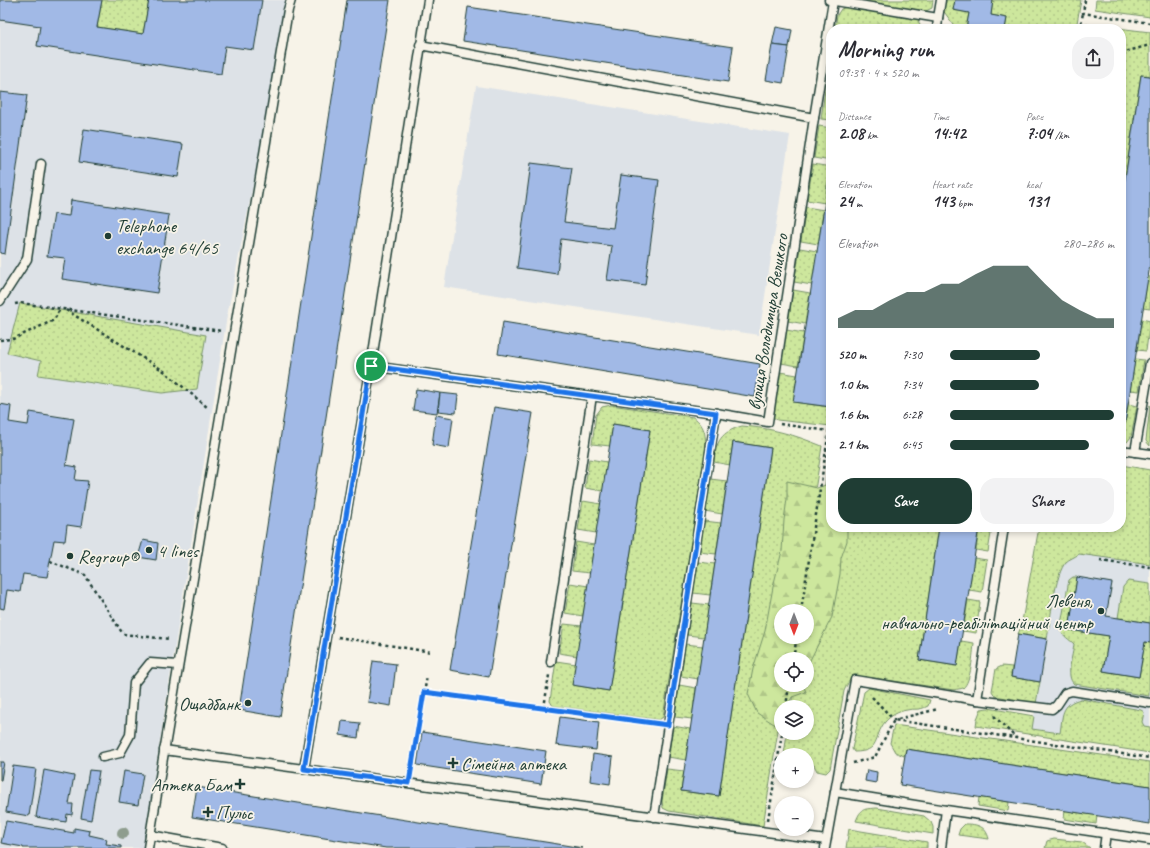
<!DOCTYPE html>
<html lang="en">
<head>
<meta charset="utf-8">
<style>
	body { margin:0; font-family:Caveat,sans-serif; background:#f2f2f3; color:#2b2b33; height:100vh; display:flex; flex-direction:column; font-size:15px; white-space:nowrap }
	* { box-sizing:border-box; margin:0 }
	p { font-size:13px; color:#7c7c81 }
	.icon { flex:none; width:22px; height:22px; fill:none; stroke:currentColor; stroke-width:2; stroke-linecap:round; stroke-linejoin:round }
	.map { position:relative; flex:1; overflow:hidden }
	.sheet { position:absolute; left:826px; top:24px; width:300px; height:508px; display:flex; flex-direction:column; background:#fff; border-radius:16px; box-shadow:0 2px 6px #0003 }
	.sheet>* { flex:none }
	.needle { width:26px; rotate:180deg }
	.controls { position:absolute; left:774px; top:604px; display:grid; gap:8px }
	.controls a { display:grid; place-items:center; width:40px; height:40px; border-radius:50%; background:#fff; box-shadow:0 2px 6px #0003; font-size:20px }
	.pin { position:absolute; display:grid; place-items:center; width:34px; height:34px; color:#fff; margin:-17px; border:2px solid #fff; border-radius:50%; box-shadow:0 1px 4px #0007 }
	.round { display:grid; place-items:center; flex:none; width:42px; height:42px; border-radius:16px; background:#f2f2f3 }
	.summary { display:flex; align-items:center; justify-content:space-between; height:68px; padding:0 12px }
	h1 { font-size:22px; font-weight:700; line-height:30px }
	.metrics { display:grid; grid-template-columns:repeat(3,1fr); gap:6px; height:68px; padding:4px 12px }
	.metrics div { display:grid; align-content:center }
	.metrics b { font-size:17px; font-weight:700 }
	.metrics small { font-size:11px; font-weight:400 }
	.metrics p { font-size:11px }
	.chart { height:112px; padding:8px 12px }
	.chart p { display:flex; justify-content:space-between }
	.chart svg { width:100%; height:72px; margin-top:4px; fill:#1f3d34; opacity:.7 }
	.button { display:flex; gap:8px; margin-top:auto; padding:8px 12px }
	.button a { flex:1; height:46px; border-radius:16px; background:#1f3d34; color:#fff; font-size:16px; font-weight:700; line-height:46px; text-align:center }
	.button a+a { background:#f2f2f3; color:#2b2b33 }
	ul { padding:0 12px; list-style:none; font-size:13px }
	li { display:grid; grid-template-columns:64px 48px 1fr; align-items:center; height:30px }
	li i { height:10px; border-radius:5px; background:#1f3d34 }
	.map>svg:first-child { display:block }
	.built { fill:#dde2e7 }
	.green { fill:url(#green-dots); stroke:#769268 }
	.forest { fill:url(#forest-firs); stroke:#769268; fill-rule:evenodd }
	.building { fill:#a1b9e6; stroke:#1f3d34 }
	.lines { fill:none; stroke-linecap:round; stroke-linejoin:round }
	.service-casing { stroke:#1f3d34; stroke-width:11 }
	.path { stroke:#1f3d34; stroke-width:2.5; stroke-dasharray:3 3; stroke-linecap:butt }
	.service { stroke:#f7f3e8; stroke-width:8 }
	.tree { fill:#8e9d8e }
	.route-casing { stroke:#fff; stroke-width:8 }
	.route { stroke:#1a73e8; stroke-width:5 }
	.poi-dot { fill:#1f3d34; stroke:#f7f3e8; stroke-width:1.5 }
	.labels { text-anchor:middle; stroke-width:3.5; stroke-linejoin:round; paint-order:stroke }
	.poi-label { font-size:19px; fill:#1f3d34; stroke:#f7f3e8; text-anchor:start }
	.street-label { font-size:19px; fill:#1f3d34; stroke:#f7f3e8 }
</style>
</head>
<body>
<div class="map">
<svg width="1150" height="848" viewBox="0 0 1150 848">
	<defs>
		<pattern id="green-dots" width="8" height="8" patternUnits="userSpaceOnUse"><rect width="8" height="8" fill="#cde79d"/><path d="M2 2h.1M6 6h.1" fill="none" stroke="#b0c788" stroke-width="1.8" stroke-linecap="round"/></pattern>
		<pattern id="forest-firs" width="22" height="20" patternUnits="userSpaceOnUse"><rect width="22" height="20" fill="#cde79d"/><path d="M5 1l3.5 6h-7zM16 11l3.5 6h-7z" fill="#b0c788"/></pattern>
	</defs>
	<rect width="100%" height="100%" fill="#f7f3e8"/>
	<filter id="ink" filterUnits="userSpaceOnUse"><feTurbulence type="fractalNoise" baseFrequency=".025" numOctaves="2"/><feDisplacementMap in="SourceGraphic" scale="8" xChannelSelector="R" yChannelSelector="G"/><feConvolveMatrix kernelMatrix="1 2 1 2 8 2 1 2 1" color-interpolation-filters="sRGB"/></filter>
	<g filter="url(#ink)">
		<!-- built -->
		<g class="built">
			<polygon points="0,0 290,0 227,316 143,848 0,848"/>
			<polygon points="476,86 790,135 759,335 444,287"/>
			<polygon points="1121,465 1150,470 1150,747 1032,729 1066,527 1121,527"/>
		</g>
		<!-- green -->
		<g class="green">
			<polygon points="102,0 149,0 143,34 97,27"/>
			<polygon points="866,0 933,0 932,8 926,11 870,3"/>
			<polygon points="944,0 955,0 953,10 969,13 966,29 952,29 953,24 942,9"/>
			<polygon points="993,0 1081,0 1076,29 1005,29 1007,18 991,15"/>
			<polygon points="1096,0 1150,0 1150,17 1095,9"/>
			<polygon points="847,7 916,18 918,19 921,29 835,29 837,15 841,9"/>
			<polygon points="1085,24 1150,32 1150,76 1141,75 1121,204 1121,29 1085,29"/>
			<polygon points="826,83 831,84 831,120 821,119"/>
			<polygon points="819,126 831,128 831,161 814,158"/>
			<polygon points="813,164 831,167 825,203 807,200"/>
			<polygon points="806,207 824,210 818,244 801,241"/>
			<polygon points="800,248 817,251 812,285 794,282"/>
			<polygon points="1148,276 1150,277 1150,309 1143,308"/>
			<polygon points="793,290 810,293 805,324 788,321"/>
			<polygon points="20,303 206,335 197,389 162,393 38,375 41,361 7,353"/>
			<polygon points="1142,319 1150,321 1146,351 1137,350"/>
			<polygon points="786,330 804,333 798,366 781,363"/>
			<polygon points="1135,359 1144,360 1139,391 1130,390"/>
			<polygon points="780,372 797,375 793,402 830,407 831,404 831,426 777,420 773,417"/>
			<polygon points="1128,404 1137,406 1131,437 1127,442 1121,442 1121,424 1125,424"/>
			<path d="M 611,405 L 693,417 C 707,426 706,439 705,454 L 663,717 L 659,720 L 553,706 L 550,701 L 556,661 L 576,664 L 573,685 L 609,691 L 650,430 L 613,424 L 610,446 L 592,444 L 596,415 L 602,407 Z"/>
			<polygon points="1150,405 1150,446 1146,441"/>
			<path d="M 742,426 C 772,428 795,435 822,446 L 796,611 L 781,611 L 781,711 L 763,826 L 669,811 L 663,808 L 662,801 L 667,769 L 684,771 L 681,791 L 719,796 L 771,448 L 733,442 L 730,465 L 714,462 C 716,441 721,432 742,426 Z"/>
			<path d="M 831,445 L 831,527 L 939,527 L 919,660 L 957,666 L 961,641 L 974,643 C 973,653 971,682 963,688 C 961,689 957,689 954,690 L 859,676 C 850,676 848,683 844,691 L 830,769 L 826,773 L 817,771 L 814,765 L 807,762 L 807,755 L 784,755 L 787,733 L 807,733 L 807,707 L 791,707 L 794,685 L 807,685 L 807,611 L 806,611 Z"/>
			<polygon points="589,459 607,462 603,491 585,488"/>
			<path d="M 1121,465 L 1150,470 L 1150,564 L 1079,554 C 1075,557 1069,559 1066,562 C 1055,573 1050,623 1047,639 L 1018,634 L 1021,627 L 1039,527 L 1121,527 Z"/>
			<polygon points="710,479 727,481 722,514 705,511"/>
			<polygon points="583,501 601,504 596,533 578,530"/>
			<polygon points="704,521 721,523 716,554 699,552"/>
			<polygon points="979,527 992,527 988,552 976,550"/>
			<polygon points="576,542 594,545 590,573 572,571"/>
			<polygon points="974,558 987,560 982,592 969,590"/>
			<polygon points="698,562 715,564 710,595 693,593"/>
			<path d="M 1073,577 L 1077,577 L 1069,630 L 1109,636 L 1103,671 L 1139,677 L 1145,642 L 1150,643 L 1149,696 L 1074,684 C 1065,676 1073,656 1074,644 C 1069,639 1064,637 1060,630 L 1069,580 Z"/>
			<polygon points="1128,581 1150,584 1150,623 1118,618 1123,587"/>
			<polygon points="570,583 588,586 583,616 565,613"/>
			<polygon points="968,600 980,602 976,633 963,631"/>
			<polygon points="692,603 709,605 704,637 687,635"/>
			<polygon points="564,624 582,626 577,656 559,653"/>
			<polygon points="685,644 703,646 698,679 681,676"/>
			<polygon points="1002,666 1012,667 1011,677 1040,682 1036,703 995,696 992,691 996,669"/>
			<polygon points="679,685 696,688 692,719 675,717"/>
			<path d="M 869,688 L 930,700 L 928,706 C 918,711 916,708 907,710 C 899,711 890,716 885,722 C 873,737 881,752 854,752 L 852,749 L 864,692 Z"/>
			<path d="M 1081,699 L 1141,710 L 1144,712 L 1142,722 L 1144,726 L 1150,727 L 1150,753 L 976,726 L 977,719 L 981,709 L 988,708 L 1034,716 L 1032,729 L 1060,733 C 1063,716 1060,704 1081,699 Z"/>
			<polygon points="894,725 1150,762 1150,786 906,749 904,756 895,752 890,743"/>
			<polygon points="673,726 690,729 686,760 668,757"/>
			<polygon points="979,797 1009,802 1008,811 978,806"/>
			<path d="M 877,808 L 924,816 L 931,822 L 933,827 L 933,834 L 856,821 C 861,808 864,809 877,808 Z"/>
			<polygon points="1065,810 1097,815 1096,824 1064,819"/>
			<path d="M 965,824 C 977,824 986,826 989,839 L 958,835 L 960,829 Z"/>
			<polygon points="849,829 927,842 927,848 846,848"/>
			<polygon points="1054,839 1082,842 1090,848 1045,848 1047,841"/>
		</g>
		<!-- forest -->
		<path class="forest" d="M 787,481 L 817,488 L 831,483 L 831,527 L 847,527 L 847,541 L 841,558 L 840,574 L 832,617 L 807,666 L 807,659 L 781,659 L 781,685 L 803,685 L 806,692 L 792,697 L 787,707 L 781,707 L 781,718 L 777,726 L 757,713 L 748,694 L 753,669 L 765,631 L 773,587 L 782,551 L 784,520 L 787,499 ZM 781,611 L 807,611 L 807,637 L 781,637 Z"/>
		<!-- building -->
		<g class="building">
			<polygon points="0,0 102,0 97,27 143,34 149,0 262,0 254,50 225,46 221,74 37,46 40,26 0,20"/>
			<polygon points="347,0 390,0 280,717 239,710"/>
			<polygon points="955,0 993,0 991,15 1007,18 1005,29 966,29 969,13 953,10"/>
			<polygon points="468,7 733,47 728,82 463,41"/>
			<polygon points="776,27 792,30 789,47 772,45"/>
			<polygon points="772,45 789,47 783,83 766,80"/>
			<polygon points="1141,75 1150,76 1150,265 1125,424 1121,424 1121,204"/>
			<polygon points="0,92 27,95 5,254 0,253"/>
			<polygon points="84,129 183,144 178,177 79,162"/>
			<polygon points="531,163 572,168 564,222 613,228 621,175 659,180 645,285 607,280 612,246 561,239 557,274 517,268"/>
			<polygon points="831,164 831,407 793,402"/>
			<polygon points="71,200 169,215 157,293 62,279 65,258 47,256 54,214 69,216"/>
			<polygon points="503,322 760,364 755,397 498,354"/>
			<polygon points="416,389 440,393 437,413 413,410"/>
			<polygon points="440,393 458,395 456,413 438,411"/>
			<polygon points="0,404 11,406 9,422 28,425 30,412 74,419 66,465 77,467 75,480 88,481 81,527 67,525 65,541 54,540 47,577 23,574 20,592 7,590 4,609 0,608"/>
			<polygon points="494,407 533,413 489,677 450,670"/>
			<polygon points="436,415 453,418 449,448 432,445"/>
			<polygon points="613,424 650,430 609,691 572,685"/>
			<polygon points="733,442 771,448 719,796 681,791"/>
			<polygon points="939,527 979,527 957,666 919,660"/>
			<polygon points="143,540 158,543 156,560 138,557"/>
			<polygon points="1077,577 1112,583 1106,616 1150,623 1150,643 1145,642 1139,677 1103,671 1109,636 1069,630"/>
			<polygon points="1018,634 1047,639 1040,682 1011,677"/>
			<polygon points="373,661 396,664 391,706 367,702"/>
			<polygon points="560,717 599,722 596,750 556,745"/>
			<polygon points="342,721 360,723 358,738 340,735"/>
			<polygon points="422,732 546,751 541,784 417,765"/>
			<polygon points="906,749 1150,786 1150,824 900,785"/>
			<polygon points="593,754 613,757 610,784 590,781"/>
			<polygon points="0,762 4,762 1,780 0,780"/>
			<polygon points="13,766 36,769 29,816 6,812"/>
			<polygon points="44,770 74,776 69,804 73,804 72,815 67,814 66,822 36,817"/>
			<polygon points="89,770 99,771 91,820 81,818"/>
			<polygon points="867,770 877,772 876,783 865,781"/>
			<polygon points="124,771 143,774 138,805 119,802"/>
			<polygon points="197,787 583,848 386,848 281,831 192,817"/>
			<polygon points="6,821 74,833 74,828 90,831 89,835 107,839 106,844 121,846 121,848 23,848 23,847 1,843"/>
		</g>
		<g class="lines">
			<defs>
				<g id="service">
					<polyline points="829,0 938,18 937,29"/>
					<polyline points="938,18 941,0"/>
					<polyline points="420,45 814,118"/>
					<polyline points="0,301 27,259 41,164"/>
					<polyline points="371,366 716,413 768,422 814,118 833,1"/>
					<polyline points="1121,450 1150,454"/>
					<polyline points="1135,452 1150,363"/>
					<polyline points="551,662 592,396"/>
					<polyline points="977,700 1052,709 1057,705 1065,693 1072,691 1150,703"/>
					<polyline points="164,750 826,840"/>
					<polyline points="103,757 120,753 130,735 134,683 150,663 178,665"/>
					<polyline points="304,769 371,366 428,0"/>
					<polyline points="835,792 946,810 1150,840"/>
					<polyline points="654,817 716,413"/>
					<polyline points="150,835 222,848"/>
					<polyline points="148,848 288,10 291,0"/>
					<polyline points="825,848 855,680 977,700 1004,527"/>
					<polyline points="941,848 946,810"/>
					<polyline points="1104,848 1106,833"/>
				</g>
			</defs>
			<!-- service casing -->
			<use href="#service" class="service-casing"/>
			<!-- path -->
			<g class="path">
				<polyline points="1085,0 1083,13 1150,23"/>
				<polyline points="1080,29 1083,13"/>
				<polyline points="1121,53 1150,45"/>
				<polyline points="15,304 20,303 222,331"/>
				<polyline points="66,310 164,371 207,407"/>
				<polyline points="0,340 13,339 54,320 60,309"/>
				<polyline points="780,424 829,431 831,430"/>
				<polyline points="1100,560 1150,567"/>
				<polyline points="50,561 85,575 123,634 158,638 170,639"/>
				<polyline points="801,611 829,431"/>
				<polyline points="338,637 431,652"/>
				<polyline points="793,659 797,637"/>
				<polyline points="424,692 656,723"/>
				<polyline points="872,697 894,720 938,709"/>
				<polyline points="786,707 789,685"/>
				<polyline points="544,708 549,675"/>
				<polyline points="994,716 1016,738"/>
				<polyline points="853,763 875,757 894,720 1150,758"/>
				<polyline points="411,770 427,676"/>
				<polyline points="768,820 782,733"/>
			</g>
			<!-- service -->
			<use href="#service" class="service"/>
		</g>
		<!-- trees -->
		<circle class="tree" cx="123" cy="833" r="6"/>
	</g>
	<g class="lines" filter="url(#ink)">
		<defs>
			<polygon id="route" points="371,366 716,413 668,725 424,692 409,783 304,769"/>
		</defs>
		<!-- route casing -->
		<use href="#route" class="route-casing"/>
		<!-- route -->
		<use href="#route" class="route"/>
	</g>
	<!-- markers -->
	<g class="poi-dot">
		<circle cx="108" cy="236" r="4"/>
		<circle cx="149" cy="550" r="4"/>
		<circle cx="70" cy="556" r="4"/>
		<circle cx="1101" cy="611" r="4"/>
		<circle cx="248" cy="703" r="4"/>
		<path d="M451 757h4v4h4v4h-4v4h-4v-4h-4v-4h4z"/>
		<path d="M238 778h4v4h4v4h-4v4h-4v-4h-4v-4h4z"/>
		<path d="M206 806h4v4h4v4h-4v4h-4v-4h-4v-4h4z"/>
	</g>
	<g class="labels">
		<!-- poi labels -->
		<g class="poi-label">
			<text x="116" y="232">Telephone<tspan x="116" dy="22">exchange 64/65</tspan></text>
			<text x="157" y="557">4 lines</text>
			<text x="78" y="563">Regroup®</text>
			<text x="1093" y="607" text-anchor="end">Левеня,<tspan x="1093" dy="22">навчально-реабілітаційний центр</tspan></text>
			<text x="240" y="710" text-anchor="end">Ощадбанк</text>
			<text x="461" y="770">Сімейна аптека</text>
			<text x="232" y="791" text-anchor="end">Аптека Бам</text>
			<text x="216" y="819">Пульс</text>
		</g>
		<!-- street labels -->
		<g class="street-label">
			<text transform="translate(767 322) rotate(-81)" y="7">вулиця Володимира Великого</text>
		</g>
	</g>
</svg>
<div class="controls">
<a><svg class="needle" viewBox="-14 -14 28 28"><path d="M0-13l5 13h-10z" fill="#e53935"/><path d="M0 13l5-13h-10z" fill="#7c7c81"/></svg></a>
<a><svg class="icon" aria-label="locate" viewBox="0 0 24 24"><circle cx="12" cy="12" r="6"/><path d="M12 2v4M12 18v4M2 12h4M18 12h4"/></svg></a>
<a><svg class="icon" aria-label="layers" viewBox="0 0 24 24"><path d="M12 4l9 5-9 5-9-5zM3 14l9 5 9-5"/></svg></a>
<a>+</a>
<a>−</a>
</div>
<div class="pin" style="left:371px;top:366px;background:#1e9e55"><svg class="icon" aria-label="arrive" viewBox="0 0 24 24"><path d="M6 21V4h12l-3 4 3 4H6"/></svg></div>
<section class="sheet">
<div class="summary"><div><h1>Morning run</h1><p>09:39 · 4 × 520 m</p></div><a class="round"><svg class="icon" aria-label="share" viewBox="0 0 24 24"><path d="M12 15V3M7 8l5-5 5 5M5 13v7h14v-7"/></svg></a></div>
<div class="metrics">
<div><p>Distance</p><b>2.08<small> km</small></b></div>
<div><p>Time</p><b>14:42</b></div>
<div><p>Pace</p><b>7:04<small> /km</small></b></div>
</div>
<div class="metrics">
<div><p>Elevation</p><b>24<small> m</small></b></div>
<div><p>Heart rate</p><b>143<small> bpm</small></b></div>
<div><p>kcal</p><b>131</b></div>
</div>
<div class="chart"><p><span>Elevation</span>280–286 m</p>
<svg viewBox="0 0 160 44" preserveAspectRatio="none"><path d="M0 44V38L10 33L20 33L30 27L40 22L50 22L60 17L70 17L80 11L90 6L100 6L110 6L120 17L130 27L140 33L150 38L160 38V44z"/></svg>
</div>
<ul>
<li><b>520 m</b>7:30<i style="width:55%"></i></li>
<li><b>1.0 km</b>7:34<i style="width:54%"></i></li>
<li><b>1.6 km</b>6:28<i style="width:100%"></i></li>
<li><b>2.1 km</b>6:45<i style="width:85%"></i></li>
</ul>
<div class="button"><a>Save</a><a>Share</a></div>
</section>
</div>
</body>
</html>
